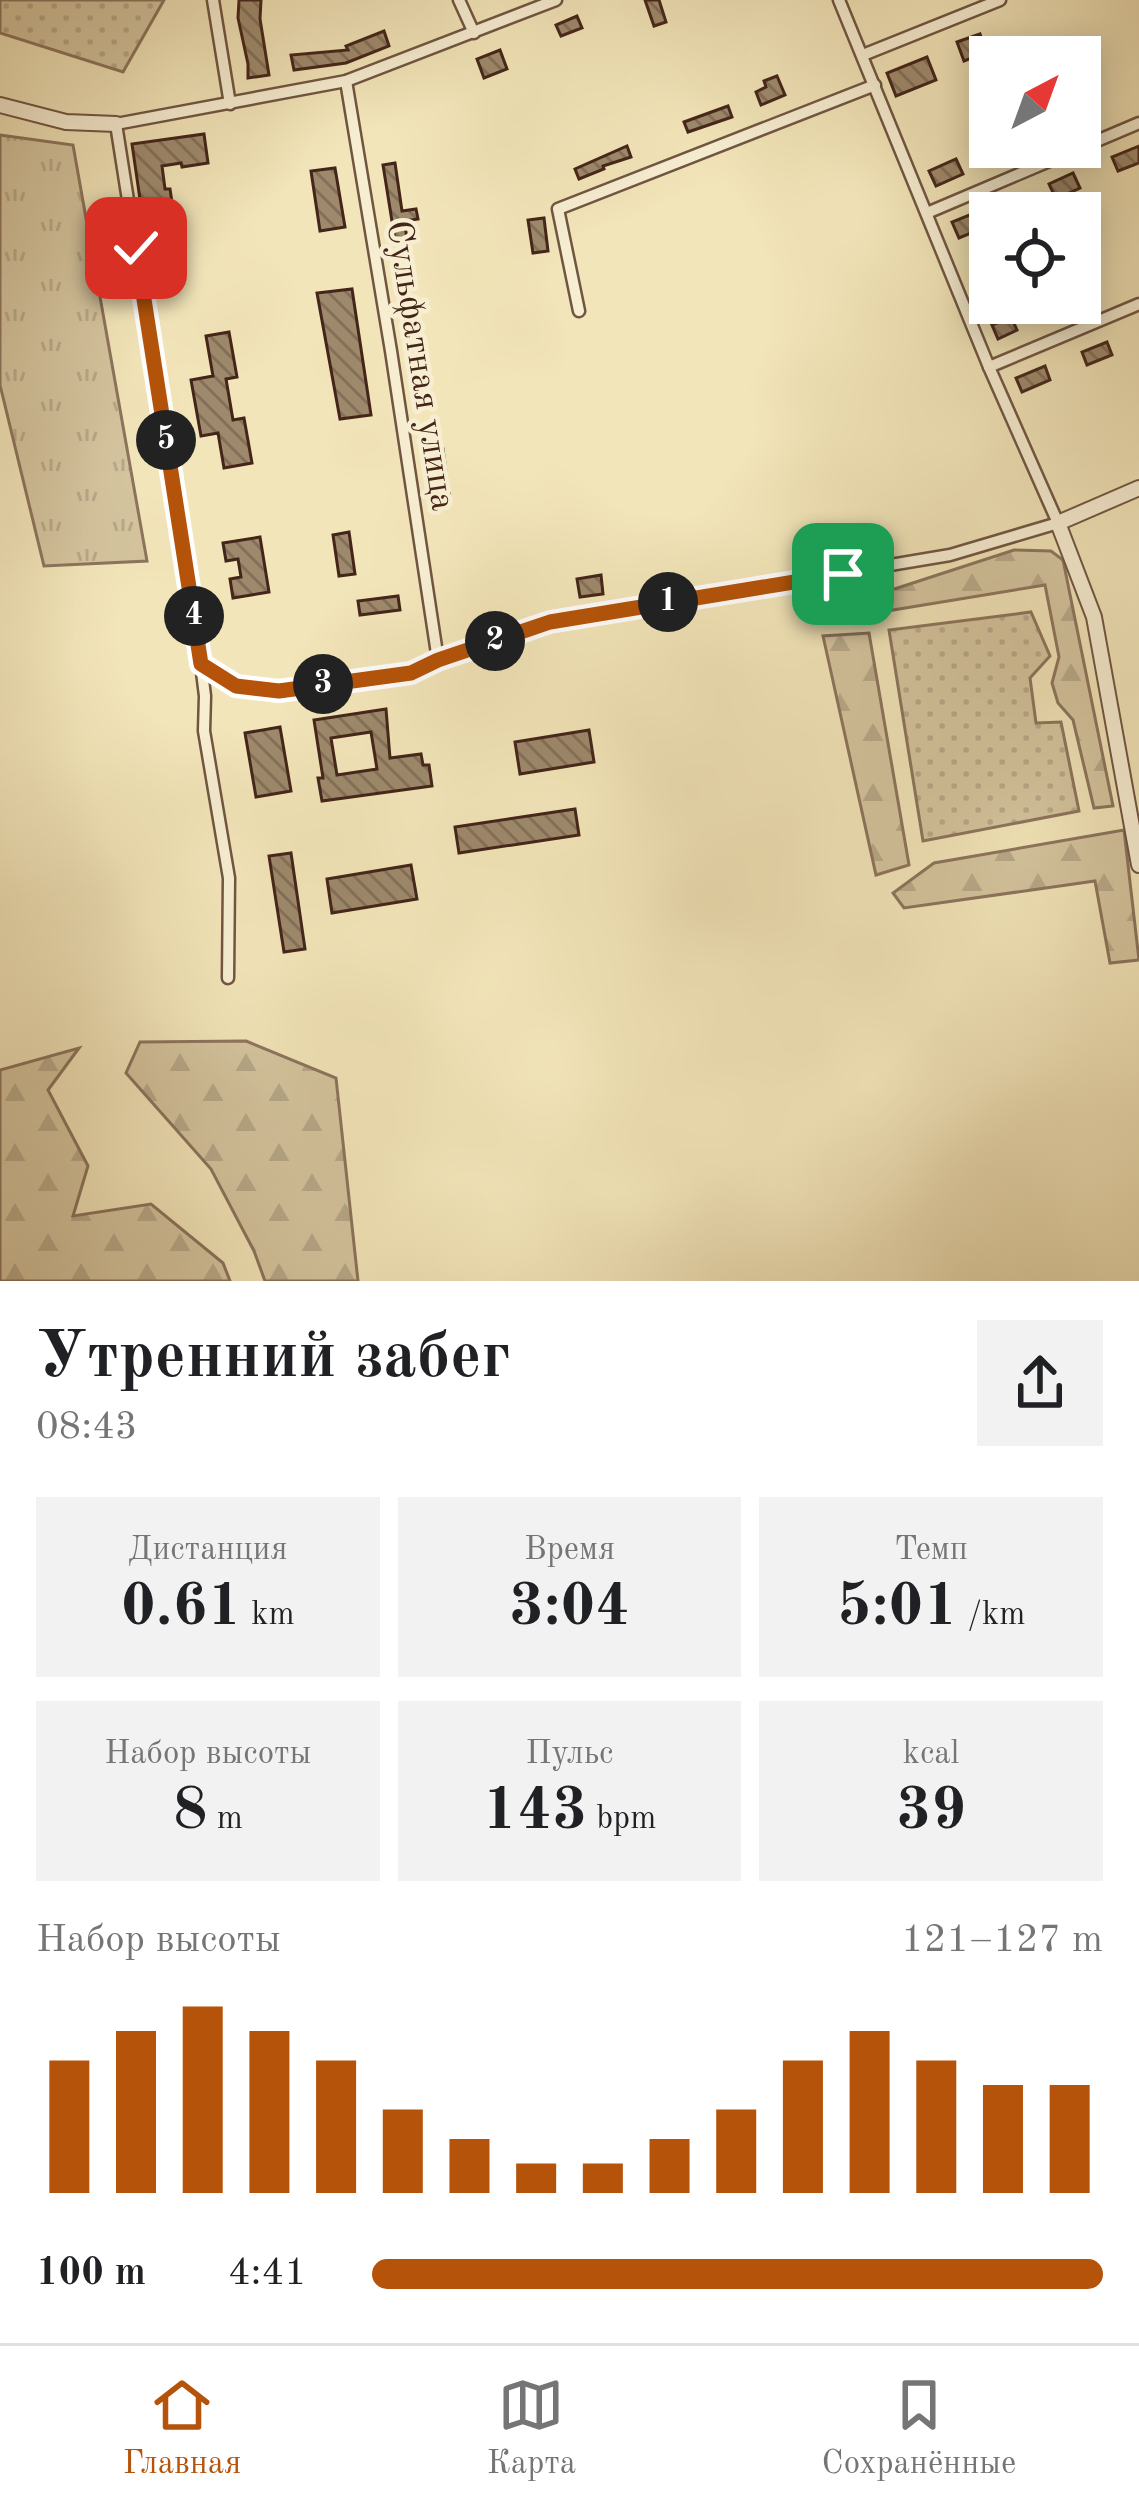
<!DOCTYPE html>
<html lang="ru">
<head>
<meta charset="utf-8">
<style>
	body { margin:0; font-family:"Old Standard TT",serif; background:#f2f2f2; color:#202124; height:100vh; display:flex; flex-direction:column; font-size:45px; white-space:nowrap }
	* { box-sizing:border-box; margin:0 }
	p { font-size:39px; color:#757577 }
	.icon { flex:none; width:66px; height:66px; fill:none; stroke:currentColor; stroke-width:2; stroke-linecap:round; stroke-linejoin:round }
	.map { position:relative; height:1281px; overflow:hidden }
	.sheet { display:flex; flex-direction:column; background:#fff; flex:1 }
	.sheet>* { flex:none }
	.needle { width:78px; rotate:41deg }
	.buttons { position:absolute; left:969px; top:36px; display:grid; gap:24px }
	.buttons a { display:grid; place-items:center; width:132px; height:132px; border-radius:0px; background:#fff; box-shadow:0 6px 30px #0003; font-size:60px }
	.pin { position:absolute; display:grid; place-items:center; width:102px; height:102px; color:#fff; margin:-51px; border-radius:24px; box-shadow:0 6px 18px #0006 }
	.km { position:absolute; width:60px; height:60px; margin:-30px; border-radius:50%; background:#222; color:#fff; font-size:33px; line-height:60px; text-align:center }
	.round { display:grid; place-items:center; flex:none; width:126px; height:126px; border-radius:0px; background:#f2f2f2 }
	.summary { display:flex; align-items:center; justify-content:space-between; height:204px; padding:0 36px }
	h1 { font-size:66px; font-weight:800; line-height:90px }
	.stats { display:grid; grid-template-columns:repeat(3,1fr); gap:18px; height:204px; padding:12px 36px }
	.stats div { display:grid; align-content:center; border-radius:0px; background:#f2f2f2; text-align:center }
	.stats b { font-size:60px; font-weight:800 }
	.stats small { font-size:33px; font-weight:400 }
	.stats p { font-size:33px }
	.chart { height:336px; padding:24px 36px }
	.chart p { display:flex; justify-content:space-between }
	.chart svg { width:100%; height:216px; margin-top:12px; stroke:#b45309; stroke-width:6 }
	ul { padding:0 36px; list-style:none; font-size:39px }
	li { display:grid; grid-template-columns:192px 144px 1fr; align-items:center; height:90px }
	li i { height:30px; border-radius:15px; background:#b45309 }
	.dock { display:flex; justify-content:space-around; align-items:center; height:168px; border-top:3px solid #e0e0e0; background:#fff; font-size:33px; color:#757577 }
	.dock a { display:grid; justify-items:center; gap:6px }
	.dock .on { color:#b45309 }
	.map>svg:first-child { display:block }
	.grass { fill:url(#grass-dots); stroke:#8c745c; stroke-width:3 }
	.forest { fill:url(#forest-firs); stroke:#8c745c; stroke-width:3 }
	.park { fill:url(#park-tufts); stroke:#8c745c; stroke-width:3 }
	.building { fill:url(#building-back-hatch); stroke:#442519; stroke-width:3; fill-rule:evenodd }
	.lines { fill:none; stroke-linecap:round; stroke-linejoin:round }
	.minor-casing { stroke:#705541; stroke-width:15 }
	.tertiary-casing { stroke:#705541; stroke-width:18 }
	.minor { stroke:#f7eed2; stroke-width:10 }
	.tertiary { stroke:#f7eed2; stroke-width:14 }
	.route-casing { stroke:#fff; stroke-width:24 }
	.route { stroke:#b45309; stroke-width:15 }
	.labels { text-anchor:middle; stroke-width:9; stroke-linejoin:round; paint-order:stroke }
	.street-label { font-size:36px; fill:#442519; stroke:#f7eed2 }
</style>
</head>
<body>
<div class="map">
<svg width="1139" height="1281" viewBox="0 0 1139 1281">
	<defs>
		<pattern id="grass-dots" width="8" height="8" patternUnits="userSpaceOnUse" patternTransform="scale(3)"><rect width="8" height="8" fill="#d4c49e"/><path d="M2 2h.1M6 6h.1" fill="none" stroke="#b7a888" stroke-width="1.8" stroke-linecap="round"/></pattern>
		<pattern id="forest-firs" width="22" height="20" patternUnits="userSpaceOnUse" patternTransform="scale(3)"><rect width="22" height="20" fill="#d4c49e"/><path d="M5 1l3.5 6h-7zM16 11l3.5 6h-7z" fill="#b7a888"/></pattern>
		<pattern id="park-tufts" width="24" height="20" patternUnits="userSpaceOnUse" patternTransform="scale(3)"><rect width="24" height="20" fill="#d4c49e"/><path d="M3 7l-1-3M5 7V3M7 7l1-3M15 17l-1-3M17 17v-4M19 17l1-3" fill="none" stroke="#b7a888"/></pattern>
		<pattern id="building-back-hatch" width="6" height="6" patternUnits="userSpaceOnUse" patternTransform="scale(3)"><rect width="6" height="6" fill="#9e896c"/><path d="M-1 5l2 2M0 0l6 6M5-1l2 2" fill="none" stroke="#827058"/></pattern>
	</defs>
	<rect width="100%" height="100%" fill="#f2e5b9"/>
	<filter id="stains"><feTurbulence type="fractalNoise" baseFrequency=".00167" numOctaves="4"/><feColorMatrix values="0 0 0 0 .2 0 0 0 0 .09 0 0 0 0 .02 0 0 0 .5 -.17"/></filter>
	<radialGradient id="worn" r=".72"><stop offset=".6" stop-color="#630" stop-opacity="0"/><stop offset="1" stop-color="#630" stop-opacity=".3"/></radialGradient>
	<!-- grass -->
	<g class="grass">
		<polygon points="0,0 164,0 123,72 0,33"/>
		<polygon points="1031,612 1050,656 1030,678 1036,723 1061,722 1079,811 923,841 889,630"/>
	</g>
	<!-- forest -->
	<g class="forest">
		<polygon points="1014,550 1051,551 1063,560 1113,806 1094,808 1073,720 1058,703 1052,683 1059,657 1045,585 838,619 833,609"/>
		<polygon points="869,633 909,865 876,875 823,636"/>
		<polygon points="1124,830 1139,960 1110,963 1095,881 904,908 893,893 934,863"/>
		<polygon points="246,1041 336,1078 358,1281 265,1281 254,1251 211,1169 126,1073 140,1042"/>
		<polygon points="79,1048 48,1090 88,1166 73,1216 151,1204 223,1263 230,1281 0,1281 0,1070"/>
	</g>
	<!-- park -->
	<polygon class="park" points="0,135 73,145 147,561 44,566 0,385"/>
	<!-- building -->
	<g class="building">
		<polygon points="239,0 261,0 260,19 269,75 248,78 248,64 238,18"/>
		<polygon points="645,0 659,0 666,22 654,26"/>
		<polygon points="577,16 582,28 561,36 556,25"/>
		<polygon points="384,31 389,46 346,63 294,70 291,55 348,50 346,46"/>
		<polygon points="980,34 987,52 964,61 957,42"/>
		<polygon points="500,50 507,69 484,78 477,59"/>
		<polygon points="927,57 936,80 896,96 887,73"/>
		<polygon points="777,76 785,95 761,105 756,92 766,87 764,81"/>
		<polygon points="728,106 732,117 688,132 684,122"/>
		<polygon points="204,134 208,163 182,167 181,163 162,166 165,189 170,189 173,209 142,213 132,144"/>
		<polygon points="627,146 631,157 603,166 604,169 579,179 575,169"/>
		<polygon points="1139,146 1139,163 1118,171 1112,157"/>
		<polygon points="956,159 963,174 936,186 929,171"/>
		<polygon points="395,163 402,211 416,209 418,219 404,221 407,238 395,240 383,165"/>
		<polygon points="335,168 345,227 320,231 311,171"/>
		<polygon points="1073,173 1080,188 1056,199 1049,184"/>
		<polygon points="982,210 988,226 959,238 952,222"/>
		<polygon points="544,218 548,251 533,253 528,220"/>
		<polygon points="352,289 371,415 340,419 317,293"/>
		<polygon points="1011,317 1017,330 998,339 992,325"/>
		<polygon points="229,332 237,377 226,379 233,420 244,418 252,463 224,468 218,433 201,436 191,380 213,376 206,336"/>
		<polygon points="1107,342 1112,355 1087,365 1082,352"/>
		<polygon points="1045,366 1050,380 1022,392 1016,378"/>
		<polygon points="443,449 449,494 437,495 430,451"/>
		<polygon points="349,532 355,574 339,576 333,535"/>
		<polygon points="260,537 269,592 233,598 230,579 241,577 238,559 226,561 223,543"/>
		<polygon points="601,575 603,594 580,597 577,579"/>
		<polygon points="398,596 400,610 360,615 358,601"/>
		<path d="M 386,709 L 390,758 L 421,754 L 423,765 L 429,765 L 432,786 L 322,801 L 318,778 L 323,778 L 314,720 ZM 371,732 L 377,769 L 337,775 L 331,738 Z"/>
		<polygon points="280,727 291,791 256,797 245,733"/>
		<polygon points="589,730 594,762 520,774 515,742"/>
		<polygon points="575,809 579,835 459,853 455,827"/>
		<polygon points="291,853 305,949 284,952 269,856"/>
		<polygon points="411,865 417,899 332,913 327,879"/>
	</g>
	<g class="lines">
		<defs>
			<g id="minor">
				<polyline points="213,0 230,104"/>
				<polyline points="459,0 474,33"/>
				<polyline points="863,55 1000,0"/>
				<polyline points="346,81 391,351 438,660"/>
				<polyline points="927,213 1139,123"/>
				<polyline points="579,311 558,209 875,85"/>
				<polyline points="989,367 1139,304"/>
				<polyline points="201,664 236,685 279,691 411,673 438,660 550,622 950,555 1058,523 989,367 839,0"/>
				<polyline points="228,978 229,878 204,731 205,696 201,664 116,124 346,81 556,0"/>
			</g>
			<g id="tertiary">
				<polyline points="0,105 66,122 116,124"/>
				<polyline points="1139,488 1058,523 1094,617 1139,865"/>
			</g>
		</defs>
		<!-- minor casing -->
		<use href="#minor" class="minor-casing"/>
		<!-- tertiary casing -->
		<use href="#tertiary" class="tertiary-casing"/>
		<!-- minor -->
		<use href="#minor" class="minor"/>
		<!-- tertiary -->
		<use href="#tertiary" class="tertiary"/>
	</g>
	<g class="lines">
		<defs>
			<polyline id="route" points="136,248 201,664 236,686 279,691 411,673 438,660 550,622 843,574"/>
		</defs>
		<!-- route casing -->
		<use href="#route" class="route-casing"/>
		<!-- route -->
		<use href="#route" class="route"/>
	</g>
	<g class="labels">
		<!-- street labels -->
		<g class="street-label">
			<text transform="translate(423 365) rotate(81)" y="13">Сульфатная улица</text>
		</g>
	</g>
	<rect width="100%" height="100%" filter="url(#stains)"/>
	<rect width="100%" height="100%" fill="url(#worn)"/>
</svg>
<div class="buttons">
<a><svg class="needle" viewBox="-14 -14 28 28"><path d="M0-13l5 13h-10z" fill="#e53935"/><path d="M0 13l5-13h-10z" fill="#757577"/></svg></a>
<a><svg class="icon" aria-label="locate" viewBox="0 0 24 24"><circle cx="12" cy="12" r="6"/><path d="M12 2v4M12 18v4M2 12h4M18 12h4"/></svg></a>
</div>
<div class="pin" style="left:843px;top:574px;background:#1e9e55"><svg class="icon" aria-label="arrive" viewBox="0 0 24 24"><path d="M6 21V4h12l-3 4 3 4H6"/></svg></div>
<div class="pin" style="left:136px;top:248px;background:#d93025"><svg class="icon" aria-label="check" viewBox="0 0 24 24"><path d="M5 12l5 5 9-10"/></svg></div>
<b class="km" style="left:668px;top:602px">1</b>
<b class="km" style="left:495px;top:641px">2</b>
<b class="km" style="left:323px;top:684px">3</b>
<b class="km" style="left:194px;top:616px">4</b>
<b class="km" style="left:166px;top:440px">5</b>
</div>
<section class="sheet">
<div class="summary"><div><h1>Утренний забег</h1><p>08:43</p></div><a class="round"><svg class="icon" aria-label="share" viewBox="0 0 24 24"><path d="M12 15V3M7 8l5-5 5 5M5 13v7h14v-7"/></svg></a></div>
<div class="stats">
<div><p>Дистанция</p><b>0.61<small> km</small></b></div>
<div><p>Время</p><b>3:04</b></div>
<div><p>Темп</p><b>5:01<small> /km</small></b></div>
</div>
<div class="stats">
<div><p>Набор высоты</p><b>8<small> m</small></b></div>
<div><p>Пульс</p><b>143<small> bpm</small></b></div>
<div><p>kcal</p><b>39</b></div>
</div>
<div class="chart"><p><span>Набор высоты</span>121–127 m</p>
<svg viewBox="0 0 160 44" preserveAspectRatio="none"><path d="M5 44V17M15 44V11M25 44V6M35 44V11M45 44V17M55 44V27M65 44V33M75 44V38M85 44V38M95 44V33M105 44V27M115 44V17M125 44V11M135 44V17M145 44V22M155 44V22"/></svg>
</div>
<ul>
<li><b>100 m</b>4:41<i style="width:100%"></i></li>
</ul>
</section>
<nav class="dock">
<a class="on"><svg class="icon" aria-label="home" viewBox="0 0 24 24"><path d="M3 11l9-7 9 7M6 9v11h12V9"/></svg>Главная</a>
<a><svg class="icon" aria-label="map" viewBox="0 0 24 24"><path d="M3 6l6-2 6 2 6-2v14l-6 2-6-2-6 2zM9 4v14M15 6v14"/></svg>Карта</a>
<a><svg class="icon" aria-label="saved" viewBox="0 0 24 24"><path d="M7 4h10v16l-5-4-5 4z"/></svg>Сохранённые</a>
</nav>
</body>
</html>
